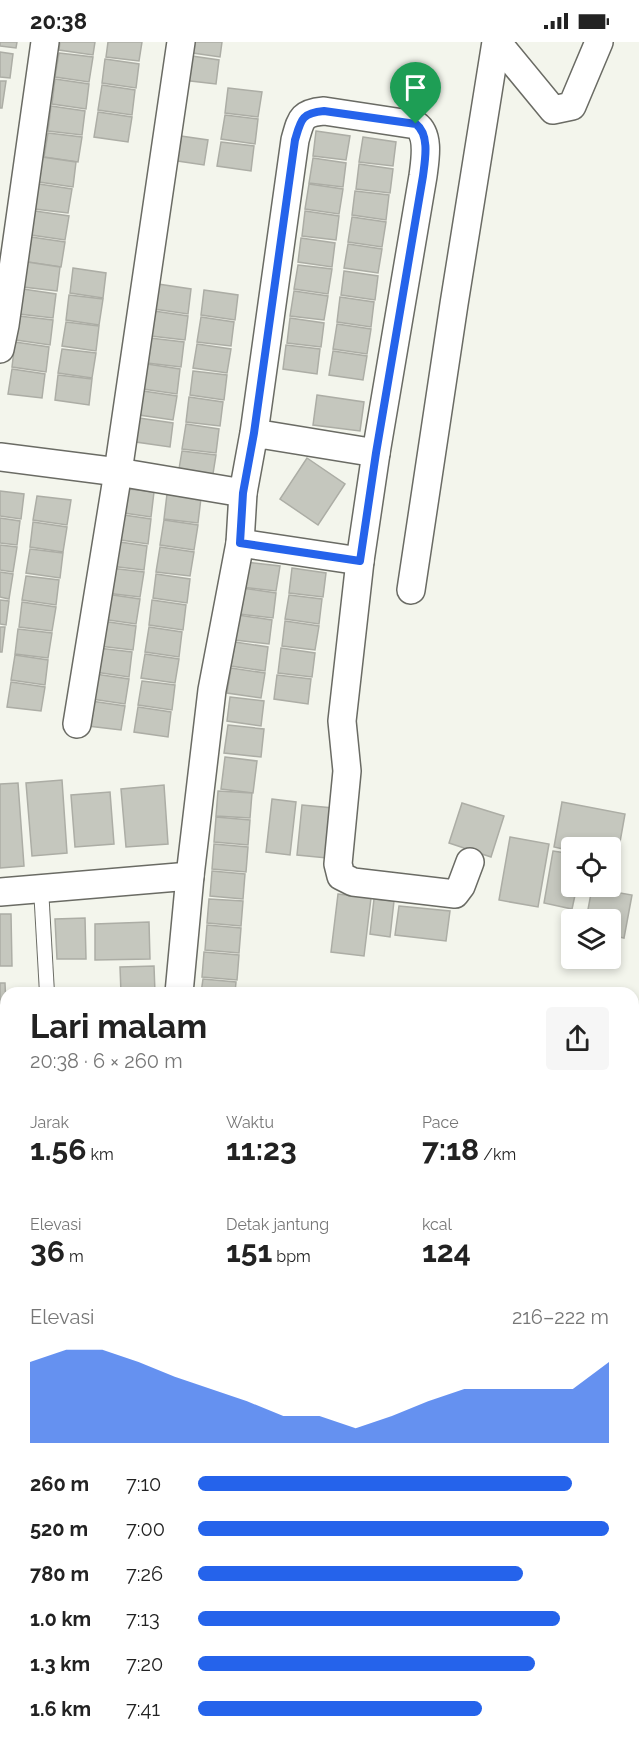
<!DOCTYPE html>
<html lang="id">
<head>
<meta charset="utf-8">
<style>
	body { margin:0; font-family:Raleway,sans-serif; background:#f6f6f6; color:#222; height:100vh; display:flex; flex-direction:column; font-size:22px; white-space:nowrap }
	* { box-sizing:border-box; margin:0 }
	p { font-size:20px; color:#767676 }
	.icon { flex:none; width:33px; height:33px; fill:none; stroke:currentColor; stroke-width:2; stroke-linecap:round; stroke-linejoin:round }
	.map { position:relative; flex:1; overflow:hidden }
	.details { position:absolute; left:0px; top:945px; width:639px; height:756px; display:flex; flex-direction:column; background:#fff; border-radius:18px 18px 0 0; box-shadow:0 3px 9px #0003 }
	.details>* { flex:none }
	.tools { position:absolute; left:561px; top:795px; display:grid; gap:12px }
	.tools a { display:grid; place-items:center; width:60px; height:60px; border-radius:6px; background:#fff; box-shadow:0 3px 9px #0003; font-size:30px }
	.pin { position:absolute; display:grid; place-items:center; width:51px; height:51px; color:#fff; margin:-62px -26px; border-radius:50% 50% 50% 0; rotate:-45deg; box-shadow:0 0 6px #0007 }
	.pin .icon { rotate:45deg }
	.round { display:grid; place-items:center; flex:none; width:63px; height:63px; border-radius:6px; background:#f6f6f6 }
	.summary { display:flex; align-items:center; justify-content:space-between; height:102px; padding:0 30px }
	h1 { font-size:33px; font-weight:700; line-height:45px }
	.stats { display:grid; grid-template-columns:repeat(3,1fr); gap:9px; height:102px; padding:6px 30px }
	.stats div { display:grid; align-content:center }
	.stats b { font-size:30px; font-weight:700 }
	.stats small { font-size:16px; font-weight:400 }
	.stats p { font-size:16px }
	.chart { height:168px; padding:12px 30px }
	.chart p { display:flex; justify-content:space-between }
	.chart svg { width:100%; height:108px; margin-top:6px; fill:#2563eb; opacity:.7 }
	ul { padding:0 30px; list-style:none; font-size:20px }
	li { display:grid; grid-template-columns:96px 72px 1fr; align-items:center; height:45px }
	li i { height:15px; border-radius:8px; background:#2563eb }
	.status { display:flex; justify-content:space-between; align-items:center; height:42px; padding:0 30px; background:#fff; direction:ltr }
	.status svg { height:16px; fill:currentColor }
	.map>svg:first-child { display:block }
	.building { fill:#c5c7be; stroke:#acada5; stroke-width:1.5 }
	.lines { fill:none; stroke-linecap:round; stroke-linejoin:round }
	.service-casing { stroke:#6a6b64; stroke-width:16 }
	.minor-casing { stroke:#6a6b64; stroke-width:30 }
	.service { stroke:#fff; stroke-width:14 }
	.minor { stroke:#fff; stroke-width:27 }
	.route-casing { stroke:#fff; stroke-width:12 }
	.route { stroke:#2563eb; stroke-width:8 }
</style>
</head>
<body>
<div class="status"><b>20:38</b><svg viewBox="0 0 49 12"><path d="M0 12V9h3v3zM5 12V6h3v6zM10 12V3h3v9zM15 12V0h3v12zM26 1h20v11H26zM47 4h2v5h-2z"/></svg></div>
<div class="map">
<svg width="639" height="1701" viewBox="0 0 639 1701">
	<rect width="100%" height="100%" fill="#f3f5ec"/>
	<!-- building -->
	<g class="building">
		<polygon points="0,0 17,0 16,6 0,4"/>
		<polygon points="60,0 95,0 93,13 59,8"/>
		<polygon points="108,0 142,0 139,19 106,15"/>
		<polygon points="187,0 222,0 220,15 186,10"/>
		<polygon points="0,10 13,12 10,36 0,35"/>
		<polygon points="59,11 93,15 89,40 55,35"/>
		<polygon points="185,13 219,18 216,42 182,38"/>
		<polygon points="105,17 139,22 136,46 102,41"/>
		<polygon points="55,37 89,42 86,67 52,62"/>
		<polygon points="0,39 6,39 2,66 0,66"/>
		<polygon points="102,43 135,48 132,73 98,68"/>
		<polygon points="228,46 262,50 258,75 225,71"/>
		<polygon points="51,64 85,69 82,93 48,89"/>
		<polygon points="98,70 132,75 128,100 94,95"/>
		<polygon points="225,73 258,77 255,102 221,97"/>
		<polygon points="316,89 350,94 346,118 313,114"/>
		<polygon points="48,91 82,95 78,120 44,115"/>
		<polygon points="174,93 208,98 204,123 171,118"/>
		<polygon points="363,95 396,100 393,124 359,120"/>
		<polygon points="221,100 254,104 251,129 217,124"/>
		<polygon points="42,115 76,120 73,145 39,140"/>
		<polygon points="313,116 346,121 343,145 309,141"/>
		<polygon points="359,122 393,127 390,151 356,147"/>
		<polygon points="39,142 72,147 68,171 35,167"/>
		<polygon points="309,142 343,147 339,172 305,167"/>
		<polygon points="355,149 389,153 386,178 352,173"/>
		<polygon points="35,169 69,174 65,198 31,193"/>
		<polygon points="305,169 339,174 336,198 302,194"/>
		<polygon points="352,175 386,180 382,205 348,200"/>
		<polygon points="31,195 65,200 61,225 28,220"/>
		<polygon points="301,196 335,201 332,225 298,220"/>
		<polygon points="348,202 382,207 378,231 344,226"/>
		<polygon points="27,220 60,225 57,249 23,245"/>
		<polygon points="298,223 332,227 328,252 294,247"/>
		<polygon points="73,226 106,231 103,256 70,251"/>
		<polygon points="344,229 378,234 375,258 341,253"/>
		<polygon points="158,242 191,247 188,272 154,267"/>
		<polygon points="23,247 56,252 53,276 19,272"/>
		<polygon points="204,248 238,253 235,278 201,273"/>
		<polygon points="294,249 328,254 324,278 290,274"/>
		<polygon points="69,253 103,257 99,283 66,278"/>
		<polygon points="340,255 374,260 371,285 337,280"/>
		<polygon points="154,269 188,274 185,298 151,294"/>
		<polygon points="19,274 53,278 50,303 16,298"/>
		<polygon points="201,275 234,280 231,304 197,300"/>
		<polygon points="290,276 324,281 321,305 287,301"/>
		<polygon points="66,280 99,284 96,309 62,304"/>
		<polygon points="337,282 371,287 367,312 333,307"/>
		<polygon points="150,296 184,300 181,325 147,321"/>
		<polygon points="15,300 49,305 46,330 12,325"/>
		<polygon points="197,302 231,307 227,331 193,326"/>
		<polygon points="286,303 320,307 317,332 283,327"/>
		<polygon points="62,307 96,311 92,336 58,331"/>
		<polygon points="333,309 367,314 363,338 329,333"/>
		<polygon points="147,322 180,327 177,352 143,347"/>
		<polygon points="12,327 45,332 42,356 8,352"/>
		<polygon points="193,329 227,333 224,358 190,353"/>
		<polygon points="58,333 92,337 89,363 55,358"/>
		<polygon points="143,349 177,354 173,378 139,373"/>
		<polygon points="317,353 364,360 360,389 313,383"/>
		<polygon points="189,355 223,360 220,384 186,380"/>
		<polygon points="139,376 173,381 170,405 136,400"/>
		<polygon points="186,382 219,387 216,411 182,407"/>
		<polygon points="182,409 216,413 212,438 178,433"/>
		<polygon points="307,416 345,442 318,483 280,457"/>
		<polygon points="121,446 154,450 151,475 117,470"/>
		<polygon points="0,449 24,452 21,477 0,474"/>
		<polygon points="167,452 201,456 198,481 164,477"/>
		<polygon points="37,454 71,458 67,483 33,478"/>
		<polygon points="117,472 151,477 148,502 114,497"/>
		<polygon points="0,476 20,479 17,503 0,501"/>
		<polygon points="164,478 198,483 194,508 160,503"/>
		<polygon points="33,480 67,485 63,510 30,505"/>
		<polygon points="113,499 147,504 144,528 110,524"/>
		<polygon points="0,503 17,505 13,530 0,528"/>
		<polygon points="160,505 194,510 190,534 156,530"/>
		<polygon points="30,507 63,511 60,536 26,531"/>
		<polygon points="246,520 280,524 276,549 242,545"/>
		<polygon points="110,526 144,530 140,555 106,551"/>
		<polygon points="292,526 326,531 323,555 289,551"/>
		<polygon points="0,530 13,532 9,557 0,555"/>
		<polygon points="156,532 190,537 187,561 153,556"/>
		<polygon points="26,534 59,538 56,563 22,558"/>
		<polygon points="242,546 276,551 273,576 239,572"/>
		<polygon points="106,552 140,557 136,582 102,577"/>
		<polygon points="289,553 322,557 319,582 285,577"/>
		<polygon points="0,558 9,559 6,583 0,582"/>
		<polygon points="152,558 186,563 183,588 149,583"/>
		<polygon points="22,560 56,565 52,589 19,585"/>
		<polygon points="238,573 272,578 269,602 235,598"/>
		<polygon points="102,579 136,584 133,608 99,604"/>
		<polygon points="285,579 319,584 315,608 282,604"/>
		<polygon points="0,585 5,585 2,610 0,610"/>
		<polygon points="149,585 182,590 179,615 145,610"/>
		<polygon points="18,587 52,591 48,616 15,612"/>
		<polygon points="235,600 268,605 265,629 231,624"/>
		<polygon points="98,606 132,610 129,635 95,630"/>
		<polygon points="281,606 315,611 312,635 278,631"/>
		<polygon points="145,612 179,617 175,641 141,636"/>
		<polygon points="15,613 48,618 45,643 11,638"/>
		<polygon points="231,626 265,631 261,656 227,651"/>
		<polygon points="95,632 129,637 125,662 92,657"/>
		<polygon points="277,633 311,637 308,662 274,657"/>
		<polygon points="142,639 175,643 172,668 138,663"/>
		<polygon points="11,640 45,645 41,669 7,665"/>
		<polygon points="230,655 264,659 261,684 227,679"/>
		<polygon points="91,659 125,664 121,688 88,684"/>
		<polygon points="138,665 171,670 168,695 134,690"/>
		<polygon points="228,683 264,687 261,715 224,711"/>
		<polygon points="225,715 257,719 253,751 221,747"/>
		<polygon points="62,738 67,811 32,814 26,741"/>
		<polygon points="18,741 24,824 0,826 0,742"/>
		<polygon points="164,743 168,802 126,805 121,747"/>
		<polygon points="218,749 252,751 250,776 216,774"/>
		<polygon points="110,750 114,802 75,805 71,753"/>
		<polygon points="272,757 296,760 290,813 266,810"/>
		<polygon points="562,760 625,772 617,817 610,816 610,806 572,806 572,809 554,805"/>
		<polygon points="462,761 504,774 491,815 449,801"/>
		<polygon points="302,763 333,766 327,816 297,813"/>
		<polygon points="216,775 250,778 248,803 214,800"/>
		<polygon points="510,795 549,802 538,865 499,858"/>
		<polygon points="214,802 248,805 246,830 212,827"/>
		<polygon points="553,809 572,812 572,844 577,844 572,867 544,861"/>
		<polygon points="212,829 245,832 243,857 210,854"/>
		<polygon points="592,846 632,853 624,896 610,893 610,878 586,878"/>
		<polygon points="338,852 371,856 364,914 331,910"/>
		<polygon points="209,857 243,859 241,884 207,881"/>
		<polygon points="374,857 394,859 390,895 370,892"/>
		<polygon points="399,864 450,869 446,899 395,893"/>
		<polygon points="0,872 11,872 12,924 0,924"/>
		<polygon points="85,876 86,917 57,917 55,877"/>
		<polygon points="149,880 150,917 95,918 95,882"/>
		<polygon points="207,883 241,886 239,911 205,908"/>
		<polygon points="204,910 239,913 237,938 202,935"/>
		<polygon points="154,924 155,951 121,951 120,925"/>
		<polygon points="203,937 236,940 235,951 201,951"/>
		<polygon points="0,941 5,941 6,965 0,965"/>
		<rect x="0" y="970" width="6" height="23"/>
		<rect x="633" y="1051" width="6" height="35"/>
		<polygon points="3,1361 6,1362 6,1387 0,1386"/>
		<polygon points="0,1407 5,1408 0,1442"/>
		<polygon points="6,1414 6,1443 2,1442"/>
		<polygon points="633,1416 639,1416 637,1450 633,1450"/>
		<polygon points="1,1455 6,1456 6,1490 0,1490"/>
		<polygon points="633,1463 636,1463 635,1498 633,1497"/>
		<rect x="633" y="1566" width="6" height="34"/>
		<polygon points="4,1611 6,1612 6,1637 1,1636"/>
		<rect x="633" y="1613" width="6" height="35"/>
		<polygon points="0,1638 6,1639 6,1664 0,1663"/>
		<polygon points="0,1665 6,1666 6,1691 0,1690"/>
		<polygon points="0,1692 6,1693 6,1695 26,1696 26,1701 0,1701"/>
		<polygon points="231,1695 279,1695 278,1701 230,1701"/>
		<polygon points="364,1695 386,1695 386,1701 365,1701"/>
		<polygon points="391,1695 416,1695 417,1701 392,1701"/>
		<polygon points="423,1695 447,1695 447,1701 424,1701"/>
		<polygon points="452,1695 488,1695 488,1701 453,1701"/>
		<rect x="497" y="1695" width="27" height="6"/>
		<polygon points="359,1696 360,1701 336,1701 336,1699"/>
	</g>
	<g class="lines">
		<defs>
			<polyline id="service" points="41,846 47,951"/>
			<g id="minor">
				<polyline points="497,0 553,68 572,64 599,0"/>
				<polyline points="0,307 5,283 45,0"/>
				<polyline points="376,411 360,519 342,679 347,729 338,822 341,834 353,840 455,852 461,844 470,820"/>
				<polyline points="0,415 118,430 243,451"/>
				<polyline points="240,501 360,519"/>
				<polyline points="411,548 454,262 496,0"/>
				<polyline points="77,682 118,430 181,0"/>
				<polyline points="0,850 190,834"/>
				<path d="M 179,951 L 190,834 L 212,648 L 240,501 L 243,451 L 254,391 L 295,98 C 301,77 301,71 324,69 L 416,83 C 430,93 425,118 423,134 L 376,411 L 254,391"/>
				<polyline points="0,1115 6,1111"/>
				<polyline points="633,1120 639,1120"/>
				<polyline points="633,1240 639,1204"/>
				<polyline points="633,1394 639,1394"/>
				<polyline points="0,1529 6,1530"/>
				<polyline points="633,1536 639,1536"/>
				<polyline points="633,1686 639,1686"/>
				<polyline points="61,1701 62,1695"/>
				<polyline points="290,1701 291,1695"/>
				<polyline points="557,1701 558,1695"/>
			</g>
		</defs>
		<!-- service casing -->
		<use href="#service" class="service-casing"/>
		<!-- minor casing -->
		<use href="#minor" class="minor-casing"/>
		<!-- service -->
		<use href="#service" class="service"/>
		<!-- minor -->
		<use href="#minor" class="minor"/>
	</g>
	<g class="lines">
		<defs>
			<path id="route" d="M 324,69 L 416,82 C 430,93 425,118 423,134 L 376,411 L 360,519 L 240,501 L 243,451 L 254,391 L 295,98 C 301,78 301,71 324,69 Z"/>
		</defs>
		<!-- route casing -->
		<use href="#route" class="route-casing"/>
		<!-- route -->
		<use href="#route" class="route"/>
	</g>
</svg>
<div class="tools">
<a><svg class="icon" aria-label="locate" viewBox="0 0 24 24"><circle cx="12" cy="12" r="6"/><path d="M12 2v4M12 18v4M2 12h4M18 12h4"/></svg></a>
<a><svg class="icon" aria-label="layers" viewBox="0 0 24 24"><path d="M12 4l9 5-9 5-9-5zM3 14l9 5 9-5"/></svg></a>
</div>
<div class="pin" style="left:416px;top:82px;background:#1e9e55"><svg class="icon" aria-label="arrive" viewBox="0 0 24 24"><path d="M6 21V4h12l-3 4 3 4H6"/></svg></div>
<section class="details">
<div class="summary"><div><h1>Lari malam</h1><p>20:38 · 6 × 260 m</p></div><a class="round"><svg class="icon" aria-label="share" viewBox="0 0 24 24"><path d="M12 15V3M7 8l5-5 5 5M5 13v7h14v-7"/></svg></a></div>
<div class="stats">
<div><p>Jarak</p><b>1.56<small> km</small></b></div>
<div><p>Waktu</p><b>11:23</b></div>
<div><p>Pace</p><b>7:18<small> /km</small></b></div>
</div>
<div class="stats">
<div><p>Elevasi</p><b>36<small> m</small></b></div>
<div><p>Detak jantung</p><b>151<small> bpm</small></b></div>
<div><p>kcal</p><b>124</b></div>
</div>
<div class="chart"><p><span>Elevasi</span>216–222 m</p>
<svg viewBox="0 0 160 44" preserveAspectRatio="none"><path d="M0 44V11L10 6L20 6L30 11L40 17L50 22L60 27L70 33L80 33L90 38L100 33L110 27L120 22L130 22L140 22L150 22L160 11V44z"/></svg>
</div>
<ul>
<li><b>260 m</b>7:10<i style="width:91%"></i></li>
<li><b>520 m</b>7:00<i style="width:100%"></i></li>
<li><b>780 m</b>7:26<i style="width:79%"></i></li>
<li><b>1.0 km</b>7:13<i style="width:88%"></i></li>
<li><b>1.3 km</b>7:20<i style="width:82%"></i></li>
<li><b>1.6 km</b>7:41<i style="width:69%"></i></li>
</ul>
</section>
</div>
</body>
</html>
